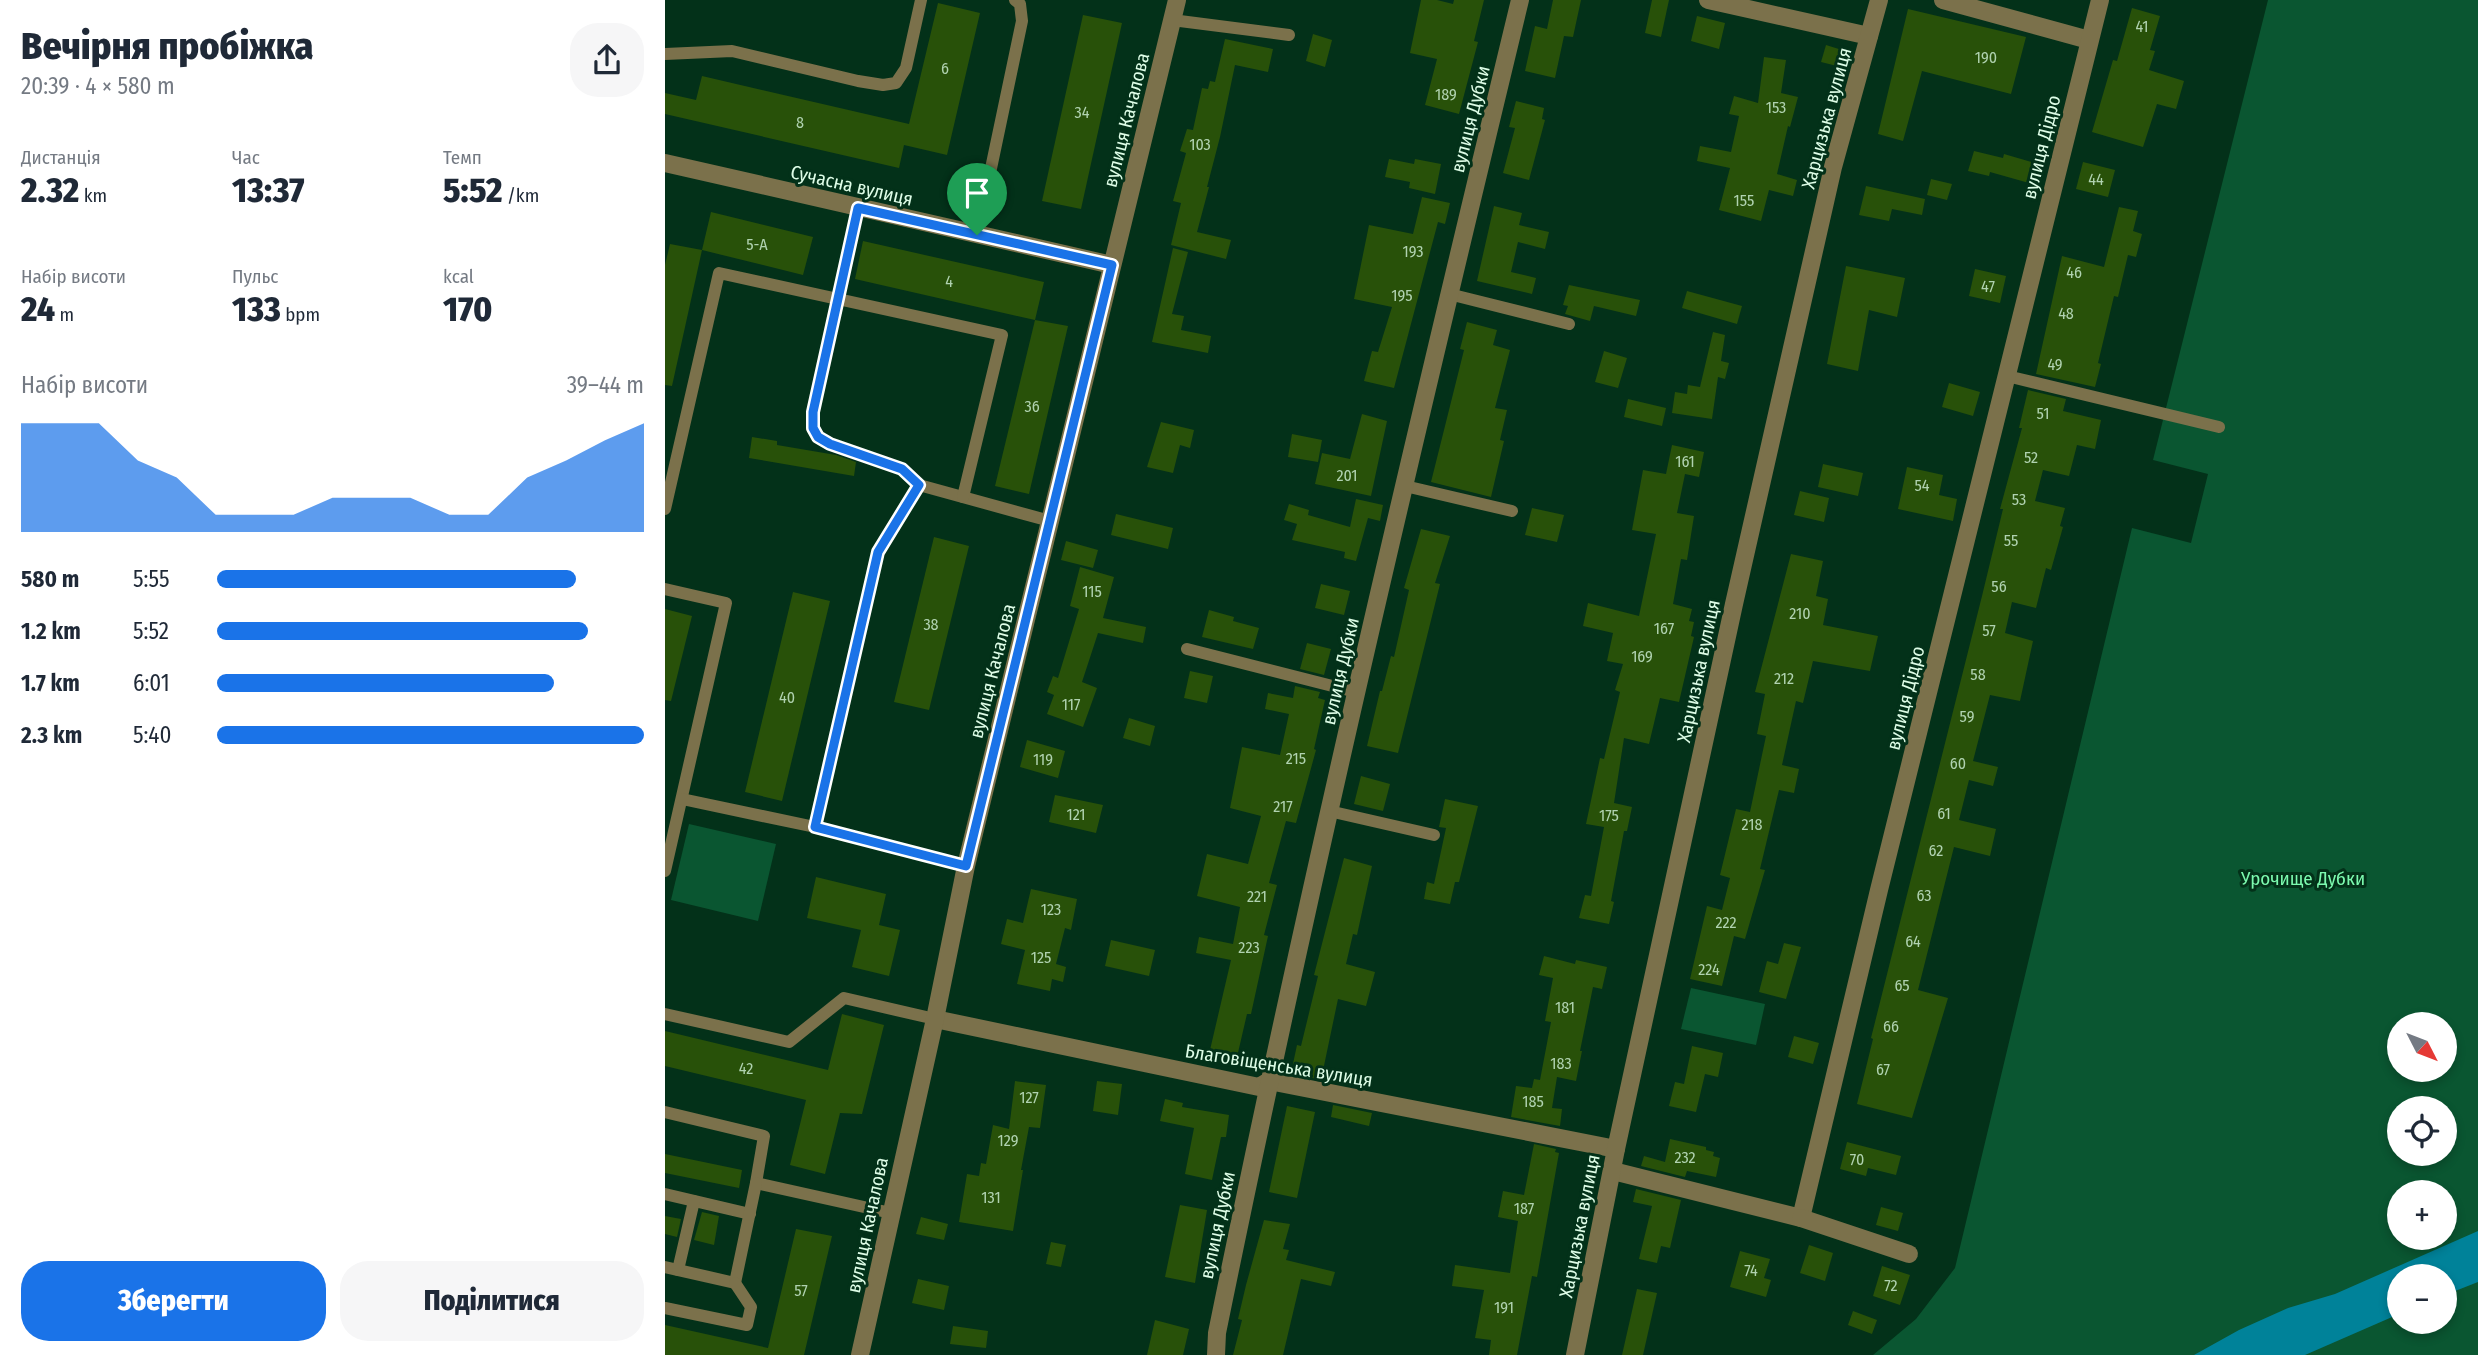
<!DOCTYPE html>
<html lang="uk">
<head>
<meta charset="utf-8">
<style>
	body { margin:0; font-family:"Fira Sans Condensed",sans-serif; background:#f6f6f7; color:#1f2937; height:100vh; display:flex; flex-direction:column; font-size:26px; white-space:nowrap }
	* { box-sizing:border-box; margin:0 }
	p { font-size:23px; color:#747a83 }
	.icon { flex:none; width:38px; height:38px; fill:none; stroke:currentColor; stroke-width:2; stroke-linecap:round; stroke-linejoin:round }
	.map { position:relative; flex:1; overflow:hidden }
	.panel { display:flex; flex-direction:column; background:#fff; width:665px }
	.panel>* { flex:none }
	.needle { width:46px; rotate:132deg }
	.controls { position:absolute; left:1722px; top:1012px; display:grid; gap:14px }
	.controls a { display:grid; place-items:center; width:70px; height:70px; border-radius:50%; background:#fff; box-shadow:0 4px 10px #0003; font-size:35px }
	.pin { position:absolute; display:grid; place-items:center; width:60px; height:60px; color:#fff; margin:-72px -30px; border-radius:50% 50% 50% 0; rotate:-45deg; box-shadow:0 0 7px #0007 }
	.pin .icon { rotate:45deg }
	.round { display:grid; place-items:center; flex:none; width:74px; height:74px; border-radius:28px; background:#f6f6f7 }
	.summary { display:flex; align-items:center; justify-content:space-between; height:119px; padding:0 21px }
	h1 { font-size:38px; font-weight:800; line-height:52px }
	.figures { display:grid; grid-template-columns:repeat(3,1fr); gap:10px; height:119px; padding:7px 21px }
	.figures div { display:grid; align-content:center }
	.figures b { font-size:35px; font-weight:800 }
	.figures small { font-size:19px; font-weight:400 }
	.figures p { font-size:19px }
	.chart { height:196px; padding:14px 21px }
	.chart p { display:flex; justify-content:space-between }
	.chart svg { width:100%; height:126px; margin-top:7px; fill:#1a73e8; opacity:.7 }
	.primary-button { display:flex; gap:14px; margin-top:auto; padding:14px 21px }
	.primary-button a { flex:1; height:80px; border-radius:28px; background:#1a73e8; color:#fff; font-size:28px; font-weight:800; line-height:80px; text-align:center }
	.primary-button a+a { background:#f6f6f7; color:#1f2937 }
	ul { padding:0 21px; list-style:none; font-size:23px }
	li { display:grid; grid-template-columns:112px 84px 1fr; align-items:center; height:52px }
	li i { height:18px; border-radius:9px; background:#1a73e8 }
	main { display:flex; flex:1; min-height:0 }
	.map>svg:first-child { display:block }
	.green { fill:#0a5631; fill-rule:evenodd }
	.water { fill:#008299 }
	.building { fill:#285109 }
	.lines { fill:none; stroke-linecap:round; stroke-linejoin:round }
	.service { stroke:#7b714b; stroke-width:12 }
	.minor { stroke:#7b714b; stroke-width:18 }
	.route-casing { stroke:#fff; stroke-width:14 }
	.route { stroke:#1a73e8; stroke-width:9 }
	.labels { text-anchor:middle; stroke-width:6; stroke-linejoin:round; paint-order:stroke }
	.number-label { font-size:16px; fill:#b0d2b0 }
	.street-label { font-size:19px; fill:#defde7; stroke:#033119 }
	.park-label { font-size:19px; fill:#7cfaaf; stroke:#033119 }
</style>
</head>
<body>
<main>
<section class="panel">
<div class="summary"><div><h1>Вечірня пробіжка</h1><p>20:39 · 4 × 580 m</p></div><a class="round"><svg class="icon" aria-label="share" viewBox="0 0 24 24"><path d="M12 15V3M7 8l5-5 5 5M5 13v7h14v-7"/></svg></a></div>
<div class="figures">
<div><p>Дистанція</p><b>2.32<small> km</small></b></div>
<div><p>Час</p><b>13:37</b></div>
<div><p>Темп</p><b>5:52<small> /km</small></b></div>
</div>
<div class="figures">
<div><p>Набір висоти</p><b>24<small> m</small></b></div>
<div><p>Пульс</p><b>133<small> bpm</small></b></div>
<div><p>kcal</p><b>170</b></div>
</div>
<div class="chart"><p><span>Набір висоти</span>39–44 m</p>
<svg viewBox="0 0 160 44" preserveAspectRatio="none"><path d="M0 44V6L10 6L20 6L30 19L40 25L50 38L60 38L70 38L80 32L90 32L100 32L110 38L120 38L130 25L140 19L150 12L160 6V44z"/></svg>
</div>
<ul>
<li><b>580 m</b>5:55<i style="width:84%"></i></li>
<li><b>1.2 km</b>5:52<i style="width:87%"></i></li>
<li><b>1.7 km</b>6:01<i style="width:79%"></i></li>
<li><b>2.3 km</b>5:40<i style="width:100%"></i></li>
</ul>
<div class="primary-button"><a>Зберегти</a><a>Поділитися</a></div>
</section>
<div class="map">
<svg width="1813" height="1355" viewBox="0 0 1813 1355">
	<rect width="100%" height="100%" fill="#033119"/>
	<!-- green -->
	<g class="green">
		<path d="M 1603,0 L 1813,0 L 1813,1355 L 1208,1355 L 1251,1319 L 1290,1268 L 1467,528 L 1526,543 L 1543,474 L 1488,460 ZM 1734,1024 L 1780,1024 L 1780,1069 L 1734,1069 ZM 1734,1108 L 1780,1108 L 1780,1153 L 1734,1153 ZM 1734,1192 L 1780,1192 L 1780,1237 L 1734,1237 ZM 1734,1276 L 1780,1276 L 1780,1321 L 1734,1321 Z"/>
		<polygon points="24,824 111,844 93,921 6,900"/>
		<polygon points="1026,988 1100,1004 1091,1045 1016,1029"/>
	</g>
	<!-- water -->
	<polygon class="water" points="1813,1231 1813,1282 1780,1295 1780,1276 1734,1276 1734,1314 1640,1355 1529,1355 1574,1330 1623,1308 1670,1294"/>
	<!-- building -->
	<g class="building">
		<polygon points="756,0 772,0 788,4 789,0 819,0 809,41 813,42 794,114 760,105 772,59 745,53"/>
		<polygon points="888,0 916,0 908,37 899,36 890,78 860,71 870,26 882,29"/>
		<polygon points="987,0 1004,0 996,37 980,33"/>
		<polygon points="273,3 315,13 282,155 239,145 234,168 0,114 0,93 31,100 37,76 244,124"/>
		<polygon points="1467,8 1495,16 1485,50 1490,51 1484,70 1519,81 1511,109 1492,104 1478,147 1427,132 1448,60 1452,61"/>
		<polygon points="1243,9 1361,37 1346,94 1257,71 1238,141 1213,134"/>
		<polygon points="418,15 457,23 416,209 377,201"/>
		<polygon points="1032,16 1060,23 1054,49 1026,41"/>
		<polygon points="648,34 667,40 660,67 641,61"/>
		<polygon points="560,39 608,49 603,72 570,65 555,137 542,187 544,187 532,232 566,240 561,259 506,245 516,203 508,201 521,153 515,151 522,129 528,130 537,88 543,89 545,81 550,82"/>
		<polygon points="1161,45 1177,50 1172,66 1156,62"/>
		<polygon points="1099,57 1121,60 1116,93 1133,97 1125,127 1123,126 1112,174 1132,180 1128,196 1104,190 1096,221 1054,210 1065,168 1032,161 1035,146 1066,152 1074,116 1064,114 1069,96 1093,103"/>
		<polygon points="851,101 879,108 877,119 880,120 864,180 838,173 850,128 844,127"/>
		<polygon points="1309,151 1338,158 1339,154 1370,163 1364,183 1325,172 1324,176 1303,171"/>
		<polygon points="724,159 749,164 750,159 776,164 770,194 744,188 745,182 720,177"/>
		<polygon points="1418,162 1450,170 1443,197 1411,189"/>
		<polygon points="1266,179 1287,184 1282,200 1262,195"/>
		<polygon points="1201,186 1260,199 1257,215 1227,209 1224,221 1194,215"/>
		<polygon points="757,197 785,203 780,224 773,222 729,388 699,381 707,351 713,352 727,307 689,299 704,225 748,234"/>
		<polygon points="829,206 857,213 854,225 884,232 880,249 853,242 846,272 871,278 867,294 812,281"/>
		<polygon points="1454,207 1473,211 1468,231 1477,234 1471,257 1463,255 1453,297 1449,296 1433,363 1436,364 1430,387 1371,374 1397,256 1439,267"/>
		<polygon points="46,212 148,237 138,275 37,250"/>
		<polygon points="198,241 379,282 370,320 190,279"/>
		<polygon points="5,244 37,250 7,386 0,385 0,265"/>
		<polygon points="508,248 523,252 507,314 519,316 516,330 546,336 543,353 487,342"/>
		<polygon points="1181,266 1240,278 1232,317 1204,310 1193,371 1162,364"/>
		<polygon points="1310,269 1341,276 1335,303 1304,296"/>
		<polygon points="904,285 975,300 971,316 929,306 925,321 900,314 903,306 898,305"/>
		<polygon points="1022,291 1077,306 1072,324 1017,308"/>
		<polygon points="370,320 403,326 364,494 330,486"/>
		<polygon points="802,322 832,330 828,345 845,350 830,408 842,410 835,440 839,441 826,497 766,482 799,350 795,349"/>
		<polygon points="1048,332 1060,335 1056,361 1064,363 1060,379 1053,377 1047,419 1007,413 1010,392 1022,394 1023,385 1035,387"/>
		<polygon points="939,351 962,358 953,388 930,382"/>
		<polygon points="1284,383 1315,392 1308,416 1277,407"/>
		<polygon points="1363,390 1401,399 1398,411 1436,420 1430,449 1412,445 1404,476 1378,470 1370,501 1400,508 1395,526 1398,527 1386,570 1381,568 1371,608 1347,602 1340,633 1368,641 1355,701 1325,695 1308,761 1333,767 1328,786 1304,780 1294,820 1331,829 1325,856 1289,847 1253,990 1283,998 1247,1118 1192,1104 1208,1039 1206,1038 1317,596 1338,509 1335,509 1357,428 1354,428"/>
		<polygon points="963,399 1001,408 997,426 959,417"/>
		<polygon points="697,414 722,421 706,496 650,484 657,453 685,459"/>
		<polygon points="496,422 529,430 525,448 515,445 508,473 482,467"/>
		<polygon points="627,434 657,440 653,462 623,457"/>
		<polygon points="87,437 112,441 112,445 171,455 191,462 189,476 84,458"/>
		<polygon points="1007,445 1039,452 1034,477 1020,474 1012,513 1029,516 1022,560 1016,559 1008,604 1027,609 1024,621 1029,622 1026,636 1029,637 1014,702 995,698 984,744 959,738 949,803 967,807 962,831 959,831 946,901 949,902 944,924 914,918 920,895 926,896 939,827 921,824 935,758 939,759 955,692 950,690 958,664 942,661 948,633 918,626 923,603 974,616 991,534 967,530 978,470 1001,474"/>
		<polygon points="1158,464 1198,473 1193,496 1153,487"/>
		<polygon points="1242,467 1278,475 1274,495 1292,499 1288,521 1233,509"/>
		<polygon points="1135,491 1164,498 1159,522 1129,515"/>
		<polygon points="691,499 718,505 715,521 703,518 691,561 679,558 680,552 627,540 632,524 619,520 624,504 644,510 643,515 685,527"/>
		<polygon points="867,508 899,515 892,542 860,535"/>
		<polygon points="451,514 508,528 503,549 446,535"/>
		<polygon points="756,529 785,536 770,583 775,584 733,753 702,746 715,691 717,691 726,656 729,657 744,590 739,588"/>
		<polygon points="269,537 304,546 264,710 229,702"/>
		<polygon points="401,541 433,550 428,568 396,560"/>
		<polygon points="1126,554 1158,561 1151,596 1163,599 1158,625 1213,636 1205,671 1148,661 1138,703 1131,701 1117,765 1134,769 1129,793 1114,790 1095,869 1100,870 1080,939 1069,936 1057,986 1025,979 1042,906 1057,910 1065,878 1055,875 1071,809 1085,812 1101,736 1092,734 1100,694 1090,692"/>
		<polygon points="415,567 449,577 438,618 481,627 478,643 433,633 417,682 432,688 418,727 382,714 389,695 382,692 388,676 393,678 414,609 405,606"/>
		<polygon points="656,584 685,591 679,615 650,608"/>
		<polygon points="128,592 165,601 117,801 80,792"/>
		<polygon points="0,609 27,616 6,701 0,700"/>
		<polygon points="544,610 569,617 568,621 594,628 588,649 537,637"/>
		<polygon points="642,643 666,649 659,675 635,669"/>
		<polygon points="525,671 548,676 542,703 519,698"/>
		<polygon points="630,686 655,692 653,698 660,700 649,749 651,750 631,823 621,821 604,883 612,885 599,935 603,936 586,1014 582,1014 572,1057 545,1050 566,960 531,953 534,937 568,944 575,907 532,896 542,854 583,864 596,816 565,808 577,747 615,755 624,714 600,709 603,693 628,698"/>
		<polygon points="464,718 490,726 485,746 458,738"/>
		<polygon points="362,740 400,751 393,778 355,767"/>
		<polygon points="696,776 725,784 718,811 689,804"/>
		<polygon points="390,795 438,805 431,833 384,822"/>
		<polygon points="780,799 813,806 794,882 790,882 785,904 759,899 762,882 769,884 781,828 774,827"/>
		<polygon points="679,858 707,866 692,935 688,934 681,964 710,972 701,1006 673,999 656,1080 626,1073 632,1045 636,1046 653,976 649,975"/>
		<polygon points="151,877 221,894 214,925 235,930 224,976 187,967 196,930 142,918"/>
		<polygon points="366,889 412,899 406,930 400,928 391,964 401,967 398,982 387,979 385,991 352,984 360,950 336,944 342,919 358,923"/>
		<polygon points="446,940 490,950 484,976 440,966"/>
		<polygon points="1119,943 1136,947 1121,999 1094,992 1102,961 1113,964"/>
		<polygon points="879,956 910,964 911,960 942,967 937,989 928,987 915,1051 917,1051 911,1081 892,1077 887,1108 897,1109 895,1126 846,1117 851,1086 867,1088 869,1079 875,1080 886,1022 880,1021 888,978 874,975"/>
		<polygon points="177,1014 219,1025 197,1114 175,1113 160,1174 125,1165 141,1100 0,1066 0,1031 163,1070"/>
		<polygon points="1129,1036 1154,1043 1148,1064 1123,1057"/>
		<polygon points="1027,1046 1058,1053 1053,1077 1040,1074 1031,1112 1004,1106 1010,1082 1019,1084"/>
		<polygon points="677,1070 692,1073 689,1086 674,1083"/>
		<polygon points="350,1081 381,1085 375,1128 364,1127 356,1170 358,1170 348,1231 294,1222 302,1174 314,1176 316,1163 321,1164 328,1125 344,1129"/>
		<polygon points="432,1081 457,1084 453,1115 428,1111"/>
		<polygon points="500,1099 518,1103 517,1107 564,1115 561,1137 556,1137 547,1180 520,1174 529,1128 495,1121"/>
		<polygon points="668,1105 707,1113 704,1126 666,1117"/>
		<polygon points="622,1106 650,1112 632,1198 604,1192"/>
		<polygon points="1005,1139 1041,1147 1041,1150 1049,1152 1048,1156 1055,1158 1051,1177 1022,1171 1020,1177 976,1166 979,1156 1000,1162"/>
		<polygon points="1182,1142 1236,1156 1231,1175 1203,1168 1201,1176 1175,1169"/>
		<polygon points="869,1144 891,1149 890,1152 894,1153 872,1277 867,1276 852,1355 824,1355 826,1340 810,1338 819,1290 787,1286 790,1265 845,1273 853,1221 833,1217 838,1191 859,1195"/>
		<polygon points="0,1154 77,1170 74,1188 0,1173"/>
		<polygon points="971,1189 1016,1200 1005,1248 996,1246 992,1263 974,1259 987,1206 968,1202"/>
		<polygon points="515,1205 542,1210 530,1283 500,1277"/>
		<polygon points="1216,1207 1238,1213 1233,1231 1211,1225"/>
		<polygon points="37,1212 54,1216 49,1245 29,1240"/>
		<polygon points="0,1216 16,1219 12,1237 0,1234"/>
		<polygon points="256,1217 283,1224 279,1240 251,1234"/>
		<polygon points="599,1220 625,1224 618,1249 624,1250 621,1260 670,1272 666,1286 636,1279 618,1355 568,1355 577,1320 573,1319 581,1285"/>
		<polygon points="131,1229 167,1236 139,1355 0,1355 0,1325 103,1348"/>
		<polygon points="386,1242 401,1245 396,1267 381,1264"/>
		<polygon points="1144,1245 1168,1253 1160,1281 1135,1273"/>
		<polygon points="1075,1251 1105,1259 1099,1278 1106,1280 1101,1297 1065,1287"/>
		<polygon points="1217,1266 1245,1275 1235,1305 1208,1296"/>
		<polygon points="253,1279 284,1286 279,1310 247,1303"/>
		<polygon points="972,1289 992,1293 978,1355 957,1355"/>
		<polygon points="1188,1311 1212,1320 1207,1334 1183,1325"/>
		<polygon points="490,1320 524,1329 518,1355 482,1355"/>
		<polygon points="288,1326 323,1331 321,1348 285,1344"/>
	</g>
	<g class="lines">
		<!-- service -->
		<g class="service">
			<polyline points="507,20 624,35"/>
			<polyline points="0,54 67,51 193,81 218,85 231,83 241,68 256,0"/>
			<polyline points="193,208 148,412 147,428 153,437 165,444 237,469 254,485 385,521"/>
			<polyline points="312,235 357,21 355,4 350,0"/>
			<polyline points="784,294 904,324"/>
			<polyline points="1342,376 1554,427"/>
			<polyline points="254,485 213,553 150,827 301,866"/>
			<polyline points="740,486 847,511"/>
			<polyline points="0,509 54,273 337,335 298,497"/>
			<polyline points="0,589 61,603 0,871"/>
			<polyline points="522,649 691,692"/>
			<polyline points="17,799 150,827"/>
			<polyline points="664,811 769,835"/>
			<polyline points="0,1014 124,1042 179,998 270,1019"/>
			<polyline points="0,1112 99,1136 91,1183 226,1213"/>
			<polyline points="0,1194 85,1214"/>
			<polyline points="0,1267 70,1283 91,1183"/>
			<polyline points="13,1270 29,1201"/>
			<polyline points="0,1308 82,1325 86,1307 70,1283"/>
		</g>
		<!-- minor -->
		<g class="minor">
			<polyline points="1043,0 1204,36"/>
			<polyline points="1278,0 1424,40"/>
			<polyline points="0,163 447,265"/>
			<polyline points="270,1019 594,1087 604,1081 951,1149"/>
			<polyline points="948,1171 1136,1218 1214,890 1435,0"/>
			<polyline points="1136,1218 1244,1254"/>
			<polyline points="195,1355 270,1019 301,866 512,0"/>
			<path d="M 551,1355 L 552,1333 C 643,886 748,443 855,0"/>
			<polyline points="910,1355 951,1149 1069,604 1168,167 1214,0"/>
		</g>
	</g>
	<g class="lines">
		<defs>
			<polygon id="route" points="193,208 447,265 301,866 150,827 213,552 254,485 237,469 165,444 153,437 148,428 148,412"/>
		</defs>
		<!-- route casing -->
		<use href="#route" class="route-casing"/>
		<!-- route -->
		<use href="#route" class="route"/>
	</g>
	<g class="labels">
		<!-- number labels -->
		<g class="number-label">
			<text x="1477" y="32">41</text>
			<text x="1321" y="63">190</text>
			<text x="280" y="74">6</text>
			<text x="781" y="100">189</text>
			<text x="1111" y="113">153</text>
			<text x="417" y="118">34</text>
			<text x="135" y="128">8</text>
			<text x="535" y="150">103</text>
			<text x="1431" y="185">44</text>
			<text x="1079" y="206">155</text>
			<text x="92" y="250">5-А</text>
			<text x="748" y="257">193</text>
			<text x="1409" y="278">46</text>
			<text x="284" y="287">4</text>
			<text x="1323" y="292">47</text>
			<text x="737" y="301">195</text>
			<text x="1401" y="319">48</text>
			<text x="1390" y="370">49</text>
			<text x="367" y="412">36</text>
			<text x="1378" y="419">51</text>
			<text x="1366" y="463">52</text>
			<text x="1020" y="467">161</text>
			<text x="682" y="481">201</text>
			<text x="1257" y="491">54</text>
			<text x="1354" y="505">53</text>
			<text x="1346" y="546">55</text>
			<text x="1334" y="592">56</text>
			<text x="427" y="597">115</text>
			<text x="1135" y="619">210</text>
			<text x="266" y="630">38</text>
			<text x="999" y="634">167</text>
			<text x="1324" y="636">57</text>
			<text x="977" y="662">169</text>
			<text x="1313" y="680">58</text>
			<text x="1119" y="684">212</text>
			<text x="122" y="703">40</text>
			<text x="406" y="710">117</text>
			<text x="1302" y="722">59</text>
			<text x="631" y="764">215</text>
			<text x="378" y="765">119</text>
			<text x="1293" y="769">60</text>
			<text x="618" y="812">217</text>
			<text x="1279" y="819">61</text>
			<text x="411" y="820">121</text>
			<text x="944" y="821">175</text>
			<text x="1087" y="830">218</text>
			<text x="1271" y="856">62</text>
			<text x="1259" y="901">63</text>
			<text x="592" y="902">221</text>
			<text x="386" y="915">123</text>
			<text x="1061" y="928">222</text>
			<text x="1248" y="947">64</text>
			<text x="584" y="953">223</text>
			<text x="376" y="963">125</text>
			<text x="1044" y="975">224</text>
			<text x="1237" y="991">65</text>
			<text x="900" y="1013">181</text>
			<text x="1226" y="1032">66</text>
			<text x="896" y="1069">183</text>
			<text x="81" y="1074">42</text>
			<text x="1218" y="1075">67</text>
			<text x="364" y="1103">127</text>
			<text x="868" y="1107">185</text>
			<text x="343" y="1146">129</text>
			<text x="1020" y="1163">232</text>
			<text x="1192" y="1165">70</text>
			<text x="326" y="1203">131</text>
			<text x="859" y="1214">187</text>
			<text x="1086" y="1276">74</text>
			<text x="1226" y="1291">72</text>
			<text x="136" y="1296">57</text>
			<text x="839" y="1313">191</text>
		</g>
		<!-- street labels -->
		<g class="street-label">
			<text transform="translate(1161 118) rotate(-75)" y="7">Харцизька вулиця</text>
			<text transform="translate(805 119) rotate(-76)" y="7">вулиця Дубки</text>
			<text transform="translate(461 120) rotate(-76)" y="7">вулиця Качалова</text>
			<text transform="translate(1376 147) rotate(-76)" y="7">вулиця Дідро</text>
			<text transform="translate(187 185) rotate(13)" y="7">Сучасна вулиця</text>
			<text transform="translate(327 671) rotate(-76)" y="7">вулиця Качалова</text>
			<text transform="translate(675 671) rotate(-77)" y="7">вулиця Дубки</text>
			<text transform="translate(1033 671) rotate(-78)" y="7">Харцизька вулиця</text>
			<text transform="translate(1240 698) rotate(-76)" y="7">вулиця Дідро</text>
			<text transform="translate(614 1065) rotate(9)" y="7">Благовіщенська вулиця</text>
			<text transform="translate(202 1225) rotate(-78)" y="7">вулиця Качалова</text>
			<text transform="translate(552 1225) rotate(-78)" y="7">вулиця Дубки</text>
			<text transform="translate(914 1226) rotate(-79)" y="7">Харцизька вулиця</text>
		</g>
		<!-- park labels -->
		<g class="park-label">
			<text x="1638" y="885">Урочище Дубки</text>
		</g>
	</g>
</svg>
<div class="controls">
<a><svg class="needle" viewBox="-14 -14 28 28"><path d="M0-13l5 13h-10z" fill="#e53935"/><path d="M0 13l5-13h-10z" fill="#747a83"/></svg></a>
<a><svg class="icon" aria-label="locate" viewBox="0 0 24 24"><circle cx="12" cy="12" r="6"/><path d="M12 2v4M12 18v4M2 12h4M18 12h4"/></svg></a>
<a>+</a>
<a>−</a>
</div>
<div class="pin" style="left:312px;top:235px;background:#1e9e55"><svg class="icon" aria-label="arrive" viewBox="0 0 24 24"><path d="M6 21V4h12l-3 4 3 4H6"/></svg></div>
</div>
</main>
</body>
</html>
